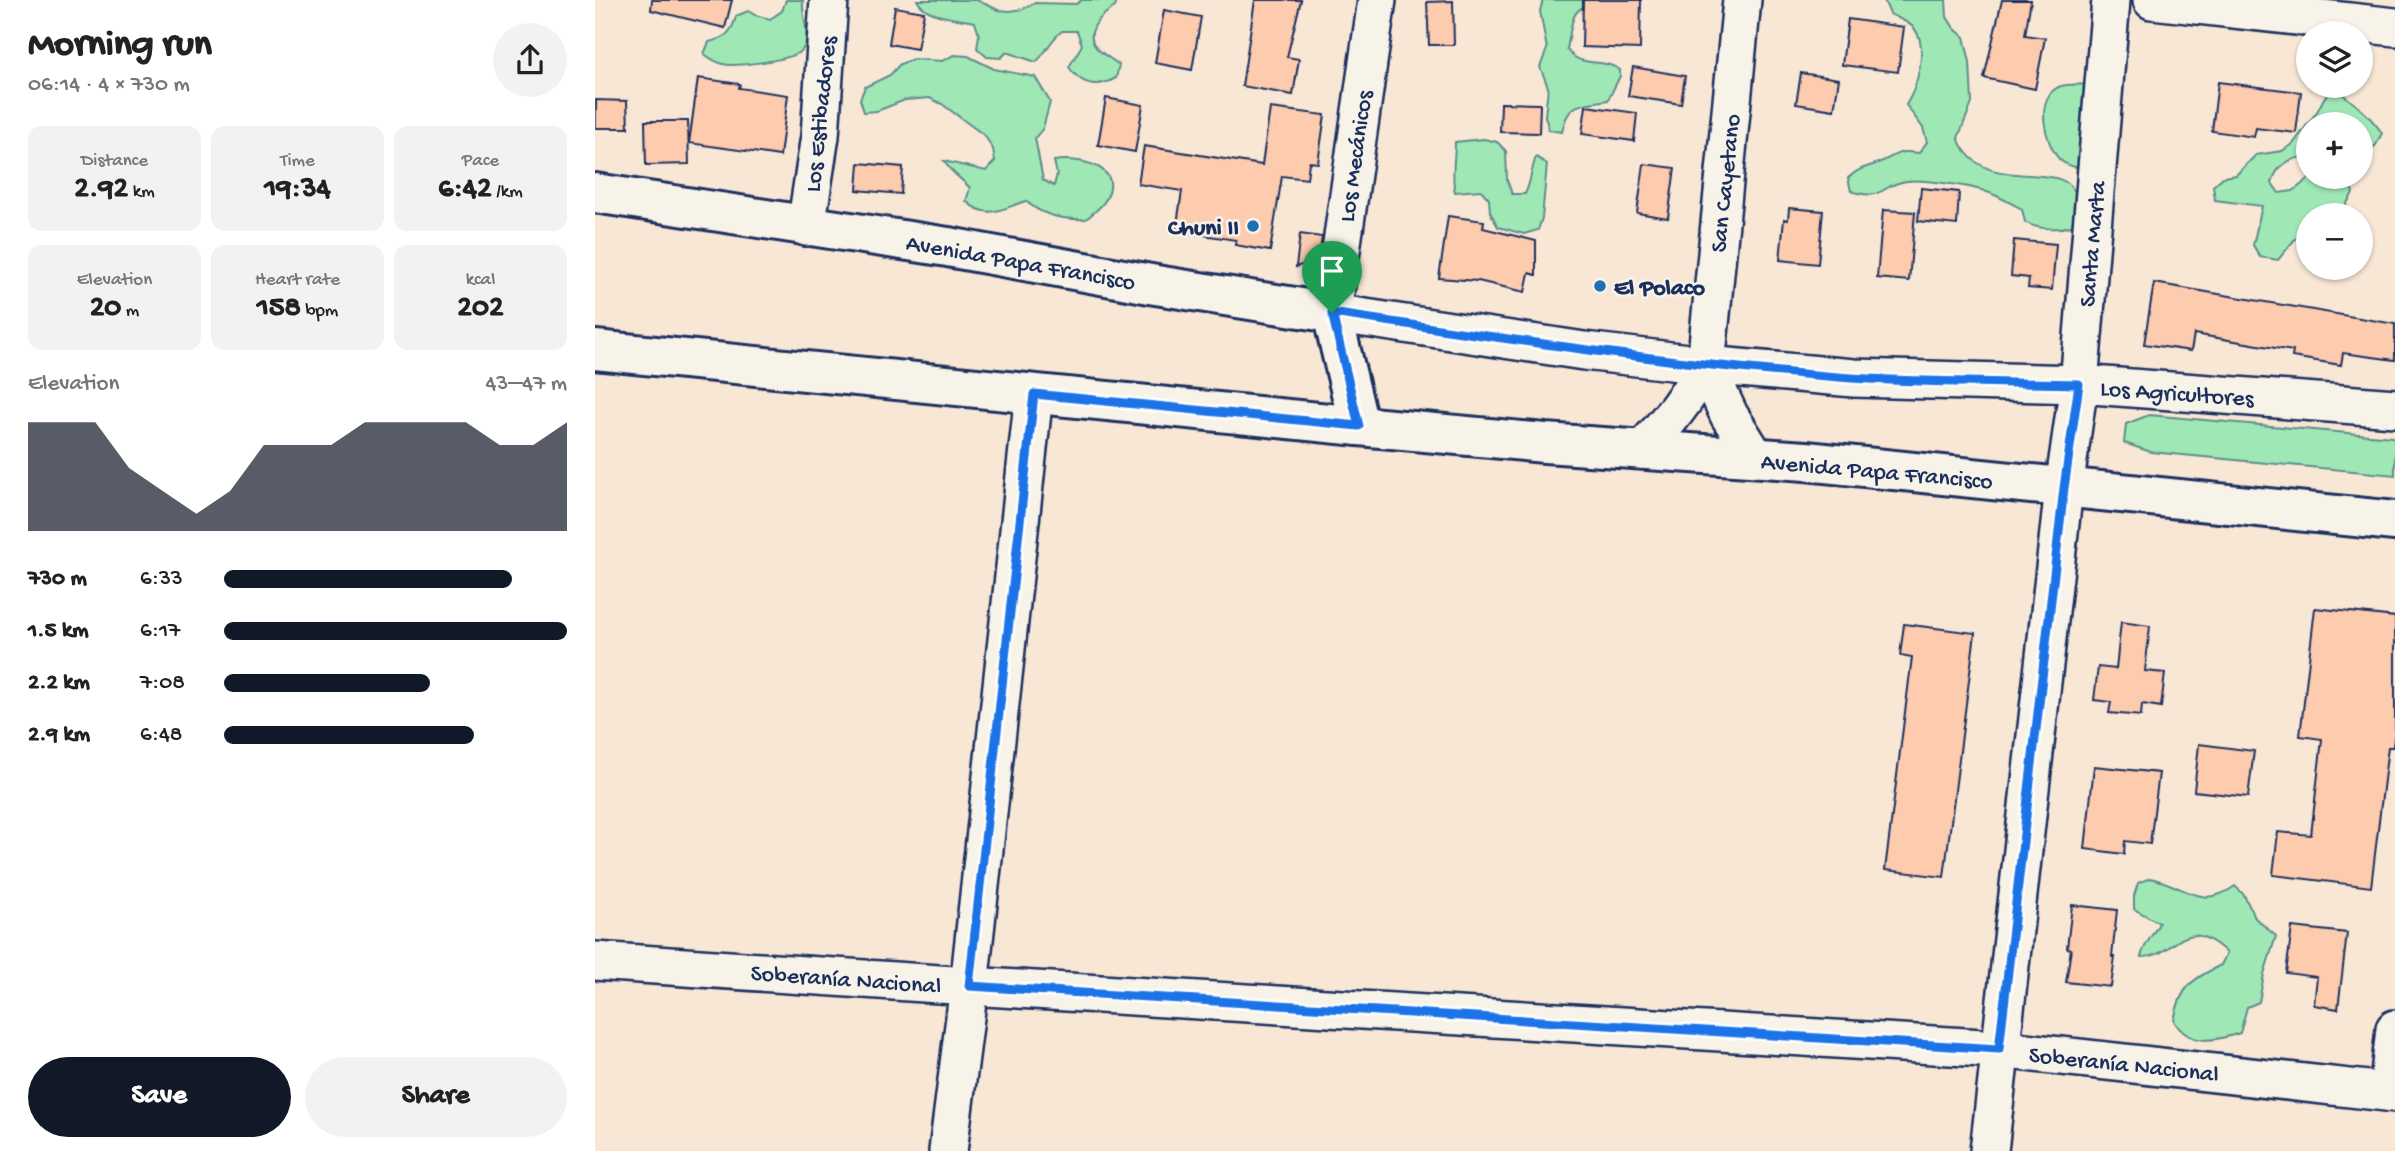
<!DOCTYPE html>
<html lang="en">
<head>
<meta charset="utf-8">
<style>
	body { margin:0; font-family:"Gochi Hand",sans-serif; background:#f2f2f2; color:#222; height:100vh; display:flex; flex-direction:column; font-size:26px; white-space:nowrap }
	* { box-sizing:border-box; margin:0 }
	p { font-size:23px; color:#767676 }
	.icon { flex:none; width:38px; height:38px; fill:none; stroke:currentColor; stroke-width:2; stroke-linecap:round; stroke-linejoin:round }
	.map { position:relative; flex:1; overflow:hidden }
	.sheet { display:flex; flex-direction:column; background:#fff; width:595px }
	.sheet>* { flex:none }
	.fabs { position:absolute; left:1701px; top:21px; display:grid; gap:14px }
	.fabs a { display:grid; place-items:center; width:77px; height:77px; border-radius:50%; background:#fff; box-shadow:0 2px 5px #0004; font-size:35px }
	.pin { position:absolute; display:grid; place-items:center; width:60px; height:60px; color:#fff; margin:-72px -30px; border-radius:50% 50% 50% 0; rotate:-45deg; box-shadow:0 0 7px #0007 }
	.pin .icon { rotate:45deg }
	.round { display:grid; place-items:center; flex:none; width:74px; height:74px; border-radius:37px; background:#f2f2f2 }
	.head { display:flex; align-items:center; justify-content:space-between; height:119px; padding:0 28px }
	h1 { font-size:38px; font-weight:700; line-height:52px }
	.stats { display:grid; grid-template-columns:repeat(3,1fr); gap:10px; height:119px; padding:7px 28px }
	.stats div { display:grid; align-content:center; border-radius:14px; background:#f2f2f2; text-align:center }
	.stats b { font-size:30px; font-weight:700 }
	.stats small { font-size:19px; font-weight:400 }
	.stats p { font-size:19px }
	.chart { height:196px; padding:14px 28px }
	.chart p { display:flex; justify-content:space-between }
	.chart svg { width:100%; height:126px; margin-top:7px; fill:#111827; opacity:.7 }
	.button { display:flex; gap:14px; margin-top:auto; padding:14px 28px }
	.button a { flex:1; height:80px; border-radius:42px; background:#111827; color:#fff; font-size:28px; font-weight:700; line-height:80px; text-align:center }
	.button a+a { background:#f2f2f2; color:#222 }
	ul { padding:0 28px; list-style:none; font-size:23px }
	li { display:grid; grid-template-columns:112px 84px 1fr; align-items:center; height:52px }
	li i { height:18px; border-radius:9px; background:#111827 }
	main { display:flex; flex:1; min-height:0 }
	.map>svg:first-child { display:block }
	.green { fill:#9fe8b6; stroke:#5d8c8a; stroke-width:2 }
	.building { fill:#fdcbad; stroke:#1b2f5e; stroke-width:2 }
	.lines { fill:none; stroke-linecap:round; stroke-linejoin:round }
	.minor-casing { stroke:#1b2f5e; stroke-width:42 }
	.secondary-casing { stroke:#1b2f5e; stroke-width:44 }
	.minor { stroke:#f7f3e8; stroke-width:37 }
	.secondary { stroke:#f7f3e8; stroke-width:38 }
	.route-casing { stroke:#fff; stroke-width:14 }
	.route { stroke:#1a73e8; stroke-width:9 }
	.poi-dot { fill:#1f6fb2; stroke:#f7f3e8; stroke-width:2.5 }
	.labels { text-anchor:middle; stroke-width:5; stroke-linejoin:round; paint-order:stroke }
	.street-label { font-size:24px; fill:#1b2f5e; stroke:#f7f3e8 }
	.poi-label { font-size:24px; font-weight:bold; fill:#1b2f5e; stroke:#f7f3e8; text-anchor:end }
</style>
</head>
<body>
<main>
<section class="sheet">
<div class="head"><div><h1>Morning run</h1><p>06:14 · 4 × 730 m</p></div><a class="round"><svg class="icon" aria-label="share" viewBox="0 0 24 24"><path d="M12 15V3M7 8l5-5 5 5M5 13v7h14v-7"/></svg></a></div>
<div class="stats">
<div><p>Distance</p><b>2.92<small> km</small></b></div>
<div><p>Time</p><b>19:34</b></div>
<div><p>Pace</p><b>6:42<small> /km</small></b></div>
</div>
<div class="stats">
<div><p>Elevation</p><b>20<small> m</small></b></div>
<div><p>Heart rate</p><b>158<small> bpm</small></b></div>
<div><p>kcal</p><b>202</b></div>
</div>
<div class="chart"><p><span>Elevation</span>43–47 m</p>
<svg viewBox="0 0 160 44" preserveAspectRatio="none"><path d="M0 44V6L10 6L20 6L30 22L40 30L50 38L60 30L70 14L80 14L90 14L100 6L110 6L120 6L130 6L140 14L150 14L160 6V44z"/></svg>
</div>
<ul>
<li><b>730 m</b>6:33<i style="width:84%"></i></li>
<li><b>1.5 km</b>6:17<i style="width:100%"></i></li>
<li><b>2.2 km</b>7:08<i style="width:60%"></i></li>
<li><b>2.9 km</b>6:48<i style="width:73%"></i></li>
</ul>
<div class="button"><a>Save</a><a>Share</a></div>
</section>
<div class="map">
<svg width="1800" height="1151" viewBox="0 0 1800 1151">
	<rect width="100%" height="100%" fill="#f9e7d6"/>
	<filter id="ink" filterUnits="userSpaceOnUse"><feTurbulence type="fractalNoise" baseFrequency=".0143" numOctaves="2"/><feDisplacementMap in="SourceGraphic" scale="14" xChannelSelector="R" yChannelSelector="G"/><feConvolveMatrix kernelMatrix="1 2 1 2 8 2 1 2 1" color-interpolation-filters="sRGB"/></filter>
	<g filter="url(#ink)">
		<!-- green -->
		<g class="green">
			<path d="M 191,0 L 208,0 C 206,15 217,36 208,49 C 201,60 148,65 134,65 C 125,65 116,59 109,54 L 114,42 C 130,38 137,33 141,16 L 153,11 L 160,15 L 175,19 L 187,11 Z"/>
			<path d="M 322,0 L 382,0 L 403,10 L 415,11 L 428,9 L 440,3 L 481,4 L 487,0 L 522,0 L 520,7 C 504,16 485,36 506,52 C 512,57 518,60 524,65 L 521,78 C 501,89 486,85 474,67 L 487,45 L 482,31 L 467,31 C 455,40 452,52 441,62 L 412,52 L 406,58 L 392,57 L 382,48 L 384,35 L 380,22 C 363,18 331,18 322,0 Z"/>
			<path d="M 948,0 L 1013,0 C 975,7 979,12 972,49 C 984,69 1008,57 1025,70 L 1025,76 L 1013,100 C 988,105 973,100 967,132 L 954,130 L 950,116 L 953,87 L 945,67 L 952,49 L 945,11 Z"/>
			<path d="M 1289,0 L 1351,0 L 1352,17 L 1359,28 L 1369,37 L 1375,62 L 1377,103 L 1363,138 C 1388,200 1470,154 1482,197 C 1484,205 1482,217 1481,225 C 1466,229 1444,231 1430,222 L 1427,209 C 1415,203 1404,196 1392,192 C 1377,186 1328,179 1312,181 C 1286,184 1289,202 1256,191 L 1253,178 C 1266,166 1273,168 1288,161 C 1305,153 1303,150 1324,153 L 1332,142 L 1328,128 L 1311,105 C 1322,88 1334,46 1319,28 C 1314,22 1302,18 1295,14 Z"/>
			<path d="M 359,55 L 373,56 L 399,69 L 440,77 L 455,102 L 448,128 L 440,138 L 448,180 L 459,186 L 462,174 L 459,161 C 481,157 530,165 511,199 C 507,207 498,213 491,219 C 470,220 447,216 431,201 C 408,208 392,221 371,201 L 375,188 C 366,178 356,173 349,161 L 391,171 L 400,161 L 398,149 L 390,136 L 347,104 L 335,98 L 310,100 L 282,111 L 269,112 L 265,99 L 270,87 L 295,75 L 305,64 L 318,59 L 347,61 Z"/>
			<path d="M 1493,84 L 1484,168 C 1476,166 1470,165 1464,159 C 1450,143 1438,96 1466,86 C 1473,84 1485,85 1493,84 Z"/>
			<path d="M 1739,88 C 1757,101 1774,114 1787,133 L 1781,145 L 1766,157 L 1766,124 L 1713,124 L 1713,157 C 1695,157 1681,166 1677,183 L 1684,193 L 1698,191 L 1716,177 L 1754,177 L 1758,193 L 1745,215 L 1713,215 L 1713,237 L 1700,239 L 1683,260 L 1665,257 L 1658,245 L 1667,206 L 1620,200 L 1618,186 L 1628,177 L 1641,175 L 1661,155 L 1687,151 L 1698,144 L 1723,110 L 1729,98 Z"/>
			<path d="M 889,139 L 902,142 L 911,151 L 912,180 L 917,194 L 930,194 C 936,182 936,170 941,157 L 952,164 L 947,218 L 943,230 L 929,234 L 903,227 L 895,212 L 894,199 L 886,190 L 860,192 C 856,176 860,159 860,142 Z"/>
			<polygon points="1554,415 1797,437 1800,438 1800,475 1556,452 1529,443 1531,424"/>
			<path d="M 1555,878 C 1590,885 1606,911 1640,886 L 1649,895 L 1660,918 L 1681,936 L 1669,974 L 1664,1002 L 1652,1007 L 1645,1033 C 1620,1041 1595,1047 1579,1021 C 1585,987 1597,979 1626,965 L 1632,953 C 1586,911 1584,957 1546,957 C 1549,943 1558,936 1564,923 L 1539,909 L 1539,896 L 1543,883 Z"/>
		</g>
		<!-- building -->
		<g class="building">
			<polygon points="57,0 137,0 130,28 56,10"/>
			<polygon points="660,0 706,0 692,57 704,59 698,95 647,86"/>
			<polygon points="988,0 1046,0 1045,49 987,47"/>
			<polygon points="1407,0 1436,0 1430,35 1450,38 1440,89 1389,78"/>
			<polygon points="858,1 859,45 834,45 832,2"/>
			<polygon points="300,7 329,12 322,49 294,44"/>
			<polygon points="569,10 606,17 597,70 560,63"/>
			<polygon points="1253,19 1309,27 1303,72 1247,65"/>
			<polygon points="1038,67 1090,76 1086,104 1033,96"/>
			<polygon points="1206,73 1244,79 1239,110 1201,104"/>
			<polygon points="103,78 145,84 144,88 193,95 185,156 94,143"/>
			<polygon points="1623,82 1706,92 1701,133 1661,128 1659,137 1617,131"/>
			<polygon points="511,98 548,105 540,152 503,145"/>
			<polygon points="1,100 32,101 33,128 1,128"/>
			<polygon points="906,103 945,104 944,133 905,132"/>
			<polygon points="991,106 1042,113 1039,141 987,134"/>
			<polygon points="675,108 730,115 723,163 714,162 712,179 687,176 675,251 640,245 641,240 581,231 587,191 543,184 549,146 667,165"/>
			<polygon points="50,121 93,121 94,164 51,165"/>
			<polygon points="264,163 308,167 306,194 262,190"/>
			<polygon points="1049,164 1080,168 1073,218 1042,213"/>
			<polygon points="1326,188 1364,192 1362,225 1323,221"/>
			<polygon points="1194,208 1228,211 1223,264 1185,260 1189,219 1193,220"/>
			<polygon points="1288,210 1320,212 1314,281 1282,278"/>
			<polygon points="853,216 889,221 888,228 941,241 941,275 934,273 930,292 883,281 844,278"/>
			<polygon points="705,234 727,237 724,259 701,267"/>
			<polygon points="1419,240 1461,244 1457,290 1433,288 1434,278 1416,276"/>
			<polygon points="1559,283 1800,324 1800,360 1748,353 1746,365 1697,357 1698,351 1599,334 1596,351 1549,344"/>
			<polygon points="1720,608 1800,617 1800,730 1798,747 1793,747 1776,887 1678,875 1683,832 1716,835 1727,739 1705,736"/>
			<polygon points="1526,622 1555,626 1550,671 1570,673 1566,707 1547,704 1546,716 1514,713 1516,702 1499,700 1503,667 1521,669"/>
			<polygon points="1309,624 1380,633 1349,877 1290,870 1317,657 1305,655"/>
			<polygon points="1604,744 1659,751 1653,797 1599,791"/>
			<polygon points="1499,766 1564,773 1555,844 1530,841 1529,854 1490,849"/>
			<polygon points="1477,905 1522,910 1517,957 1520,957 1516,987 1471,982 1476,949 1472,948"/>
			<polygon points="1697,927 1752,933 1743,1009 1719,1005 1722,977 1691,973"/>
		</g>
		<g class="lines">
			<defs>
				<g id="minor">
					<polyline points="782,0 737,313 989,351 1111,365 1259,378 1484,384 1800,408"/>
					<polyline points="1557,0 1800,27"/>
					<polyline points="211,227 225,136 234,0"/>
					<polyline points="1111,365 1147,0"/>
					<path d="M 1047,450 C 1073,423 1093,397 1111,365 L 1134,415 L 1161,458"/>
					<polyline points="0,961 374,986 1404,1049 1800,1093"/>
					<polyline points="1793,1092 1800,1029"/>
					<polyline points="353,1151 374,986 439,394"/>
					<polyline points="1394,1151 1469,488 1484,384 1516,0"/>
				</g>
				<g id="secondary">
					<polyline points="0,193 353,247 561,285 737,313 764,426"/>
					<polyline points="0,350 764,426 950,443 1211,461 1800,521"/>
				</g>
			</defs>
			<!-- minor casing -->
			<use href="#minor" class="minor-casing"/>
			<!-- secondary casing -->
			<use href="#secondary" class="secondary-casing"/>
			<!-- minor -->
			<use href="#minor" class="minor"/>
			<!-- secondary -->
			<use href="#secondary" class="secondary"/>
		</g>
	</g>
	<g class="lines" filter="url(#ink)">
		<defs>
			<path id="route" d="M 737,313 C 910,339 1082,365 1256,378 C 1332,383 1408,382 1484,384 L 1469,488 L 1404,1049 L 374,986 L 439,394 L 764,426 Z"/>
		</defs>
		<!-- route casing -->
		<use href="#route" class="route-casing"/>
		<!-- route -->
		<use href="#route" class="route"/>
	</g>
	<!-- markers -->
	<g class="poi-dot">
		<circle cx="658" cy="226" r="7"/>
		<circle cx="1005" cy="286" r="7"/>
	</g>
	<g class="labels">
		<!-- street labels -->
		<g class="street-label">
			<text transform="translate(224 114) rotate(-84)" y="8">Los Estibadores</text>
			<text transform="translate(759 156) rotate(-82)" y="8">Los Mecánicos</text>
			<text transform="translate(1129 183) rotate(-84)" y="8">San Cayetano</text>
			<text transform="translate(1496 244) rotate(-85)" y="8">Santa Marta</text>
			<text transform="translate(426 261) rotate(10)" y="8">Avenida Papa Francisco</text>
			<text transform="translate(1582 392) rotate(4)" y="8">Los Agricultores</text>
			<text transform="translate(1282 470) rotate(5)" y="8">Avenida Papa Francisco</text>
			<text transform="translate(251 978) rotate(4)" y="8">Soberanía Nacional</text>
			<text transform="translate(1529 1063) rotate(6)" y="8">Soberanía Nacional</text>
		</g>
		<!-- poi labels -->
		<g class="poi-label">
			<text x="644" y="234">Chuni II</text>
			<text x="1019" y="294" text-anchor="start">El Polaco</text>
		</g>
	</g>
</svg>
<div class="fabs">
<a><svg class="icon" aria-label="layers" viewBox="0 0 24 24"><path d="M12 4l9 5-9 5-9-5zM3 14l9 5 9-5"/></svg></a>
<a>+</a>
<a>−</a>
</div>
<div class="pin" style="left:737px;top:313px;background:#1e9e55"><svg class="icon" aria-label="arrive" viewBox="0 0 24 24"><path d="M6 21V4h12l-3 4 3 4H6"/></svg></div>
</div>
</main>
</body>
</html>
